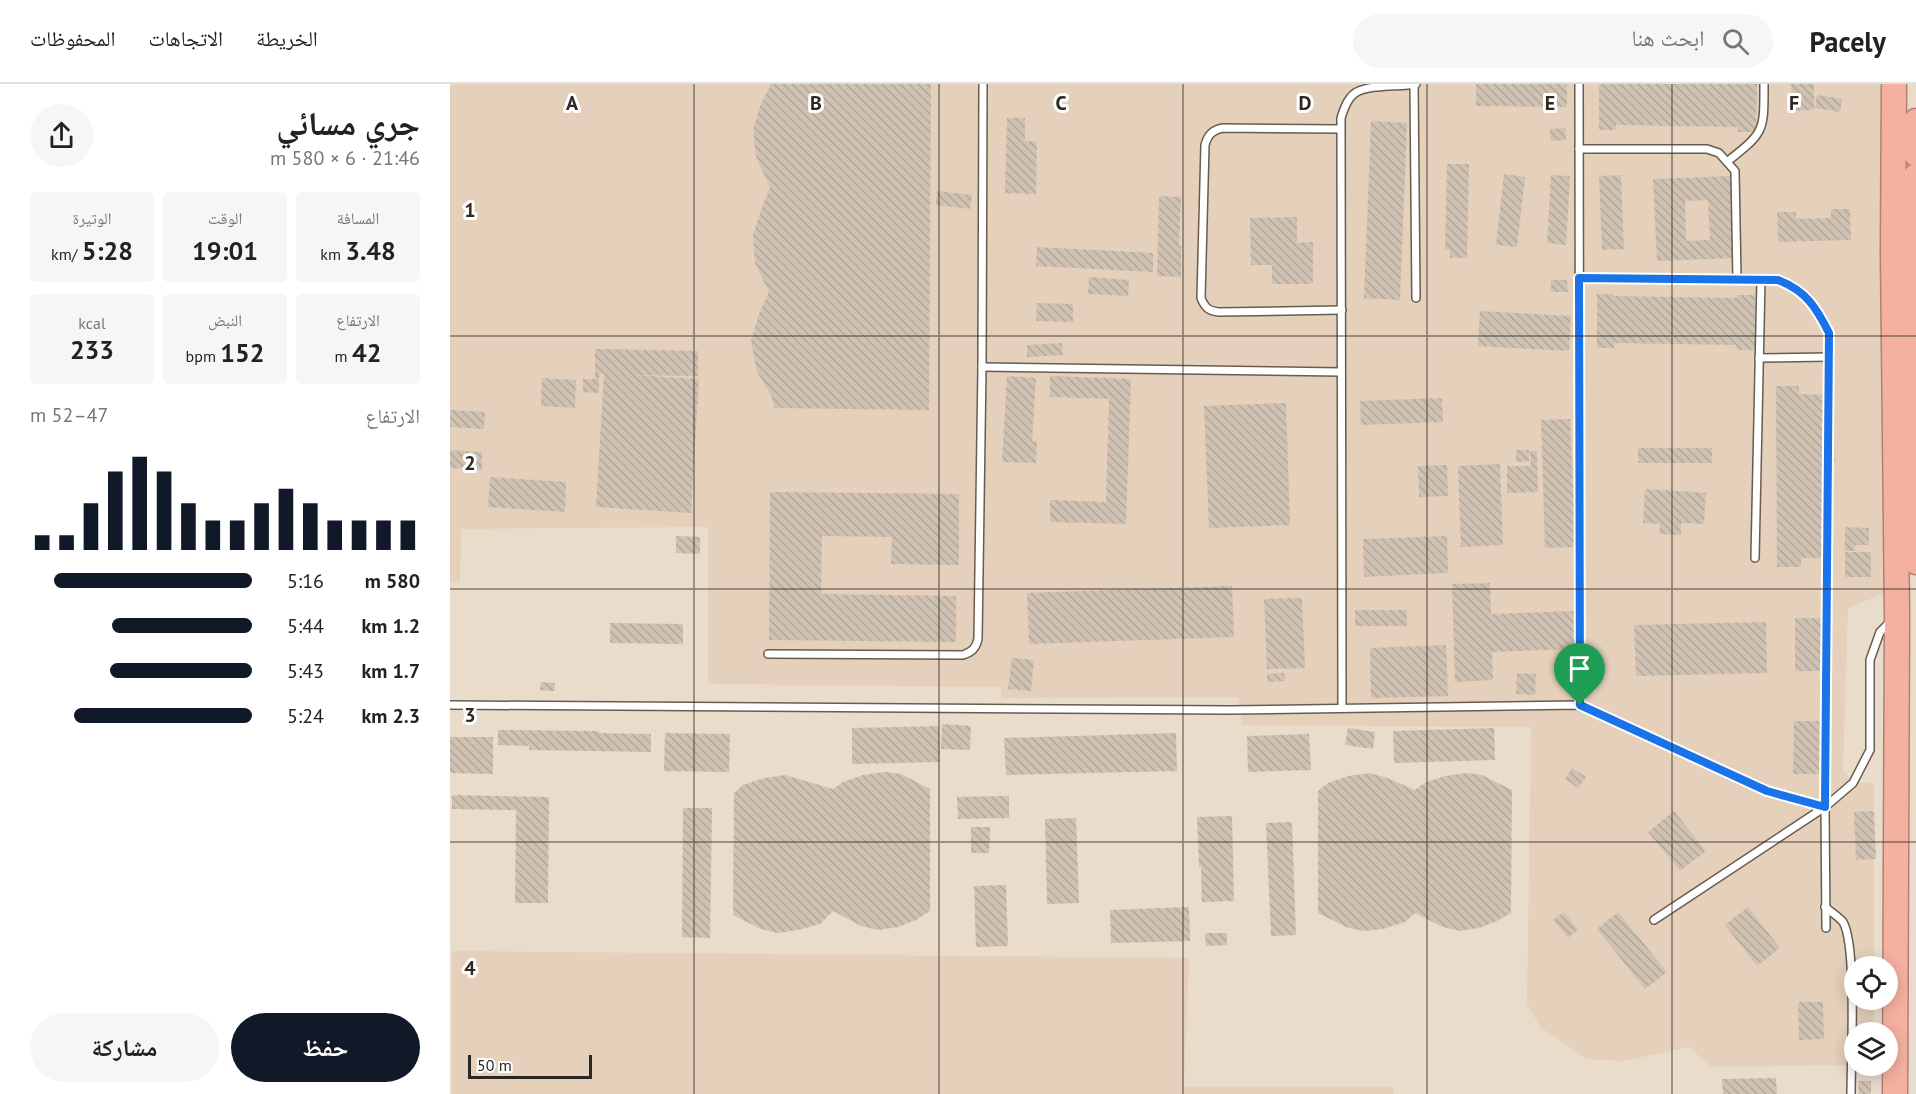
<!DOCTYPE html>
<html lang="ar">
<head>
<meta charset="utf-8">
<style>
	body { margin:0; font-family:"PT Sans","Noto Naskh Arabic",sans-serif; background:#f6f6f6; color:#222; direction:rtl; height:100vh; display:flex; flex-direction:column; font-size:22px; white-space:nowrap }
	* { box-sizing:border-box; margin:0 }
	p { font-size:20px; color:#767676 }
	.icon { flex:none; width:33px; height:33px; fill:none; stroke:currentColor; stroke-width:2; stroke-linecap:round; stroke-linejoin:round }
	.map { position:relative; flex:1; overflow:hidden; direction:ltr }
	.side { display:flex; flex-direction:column; background:#fff; width:450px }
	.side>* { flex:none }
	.controls { position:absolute; left:1394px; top:872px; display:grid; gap:12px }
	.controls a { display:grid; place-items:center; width:54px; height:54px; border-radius:50%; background:#fff; box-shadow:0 3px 15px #0003; font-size:30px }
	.scale { position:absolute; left:18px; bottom:15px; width:124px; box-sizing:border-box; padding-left:6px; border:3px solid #2d2721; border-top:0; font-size:16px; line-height:21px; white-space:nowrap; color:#2d2721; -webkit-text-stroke:4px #fff; paint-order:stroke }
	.pin { position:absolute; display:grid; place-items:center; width:51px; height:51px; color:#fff; margin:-62px -26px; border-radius:50% 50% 50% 0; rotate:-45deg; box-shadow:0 0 6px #0007 }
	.pin .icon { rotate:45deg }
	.round { display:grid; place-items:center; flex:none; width:63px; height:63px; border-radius:32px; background:#f6f6f6 }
	.overview { display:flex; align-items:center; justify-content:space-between; height:102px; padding:0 30px }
	h1 { font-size:33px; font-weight:700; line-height:45px }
	.stats { display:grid; grid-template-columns:repeat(3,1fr); gap:9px; height:102px; padding:6px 30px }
	.stats div { display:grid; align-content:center; border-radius:6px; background:#f6f6f6; text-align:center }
	.stats b { font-size:26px; font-weight:700 }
	.stats small { font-size:16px; font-weight:400 }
	.stats p { font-size:16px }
	.chart { height:168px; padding:12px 30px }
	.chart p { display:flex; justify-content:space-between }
	.chart svg { width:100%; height:108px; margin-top:6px; stroke:#111827; stroke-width:6 }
	.action { display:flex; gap:12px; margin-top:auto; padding:12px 30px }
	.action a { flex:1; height:69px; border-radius:36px; background:#111827; color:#fff; font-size:24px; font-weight:700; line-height:69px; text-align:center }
	.action a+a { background:#f6f6f6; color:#222 }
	ul { padding:0 30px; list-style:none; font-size:20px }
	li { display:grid; grid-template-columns:96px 72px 1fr; align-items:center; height:45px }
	li i { height:15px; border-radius:8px; background:#111827 }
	header { display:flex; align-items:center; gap:36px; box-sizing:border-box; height:84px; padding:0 30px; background:#fff; border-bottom:2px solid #e0e0e0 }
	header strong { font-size:28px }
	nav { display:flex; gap:33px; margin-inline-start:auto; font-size:21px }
	.search { width:420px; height:54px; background:#f6f6f6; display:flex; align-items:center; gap:15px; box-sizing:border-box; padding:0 21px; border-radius:33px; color:#767676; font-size:22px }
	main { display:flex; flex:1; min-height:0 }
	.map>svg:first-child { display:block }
	.built { fill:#e4d0bb }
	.building { fill:url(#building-back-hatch); fill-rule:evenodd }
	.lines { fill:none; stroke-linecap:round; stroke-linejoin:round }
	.lane-casing { stroke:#685c4e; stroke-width:10 }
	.highway-casing { stroke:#af8174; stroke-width:27 }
	.lane { stroke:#fff; stroke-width:7 }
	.highway { stroke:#f5b1a0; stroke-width:24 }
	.route-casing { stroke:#fff; stroke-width:12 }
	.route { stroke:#1a73e8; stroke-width:8 }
	.grid { fill:none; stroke:#2d2721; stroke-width:1.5; stroke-opacity:0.55 }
	.grid-label { font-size:20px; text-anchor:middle; font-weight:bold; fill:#2d2721; stroke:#fff; stroke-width:6; stroke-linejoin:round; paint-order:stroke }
</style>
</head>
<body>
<header>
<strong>Pacely</strong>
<div class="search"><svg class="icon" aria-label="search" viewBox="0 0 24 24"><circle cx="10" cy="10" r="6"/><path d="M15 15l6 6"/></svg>ابحث هنا</div>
<nav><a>الخريطة</a><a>الاتجاهات</a><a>المحفوظات</a></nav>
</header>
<main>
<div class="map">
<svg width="1466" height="1010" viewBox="0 0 1466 1010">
	<defs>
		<pattern id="building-back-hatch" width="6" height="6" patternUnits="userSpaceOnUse" patternTransform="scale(1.5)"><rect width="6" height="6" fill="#d0c2b2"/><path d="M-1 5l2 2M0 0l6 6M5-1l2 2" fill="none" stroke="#b3a799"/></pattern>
	</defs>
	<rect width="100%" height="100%" fill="#eadccb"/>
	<!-- built -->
	<g class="built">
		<polygon points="0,0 1433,0 1437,508 1398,524 1393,686 1404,699 1424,699 1424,882 1404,882 1404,915 1424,915 1424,948 1404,948 1404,981 1261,983 1239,963 1173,977 1137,975 1090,943 1077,919 1081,643 792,641 788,613 551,614 551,603 258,600 258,443 11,445 10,499 0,498"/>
		<polygon points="2,867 739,874 734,1003 943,1003 944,1010 2,1010"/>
	</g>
	<!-- building -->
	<g class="building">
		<polygon points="321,0 481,0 479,326 324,324 322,313 307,288 301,257 309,230 319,208 305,179 303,151 311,126 320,103 306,73 303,46 311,20"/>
		<polygon points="1026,0 1117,0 1117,23 1026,22"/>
		<polygon points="1149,0 1307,0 1306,48 1288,48 1288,43 1166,41 1166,46 1149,46"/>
		<polygon points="1341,0 1364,0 1364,26 1342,27"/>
		<polygon points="1367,11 1392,15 1390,28 1365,24"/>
		<polygon points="557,34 575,34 575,57 587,58 586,110 555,109"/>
		<polygon points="921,37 957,39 950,216 914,214"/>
		<polygon points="1115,44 1116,56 1101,57 1100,45"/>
		<polygon points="997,80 1019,80 1017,174 1000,174 1000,166 995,165"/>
		<polygon points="1054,90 1075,93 1067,163 1046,161"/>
		<polygon points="1101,91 1120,92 1116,161 1097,159"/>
		<polygon points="1171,91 1174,165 1152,166 1149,92"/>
		<path d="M 1281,92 L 1283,174 L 1207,177 L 1203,95 ZM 1258,116 L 1260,156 L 1236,157 L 1235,117 Z"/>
		<polygon points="487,107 522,111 520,125 486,121"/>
		<polygon points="709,112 731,113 729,162 731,163 731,193 707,192"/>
		<polygon points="1381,125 1400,125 1401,156 1328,158 1327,128 1346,128 1346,135 1381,134"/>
		<polygon points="847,133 847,159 863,158 863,200 822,200 822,181 801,181 800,134"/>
		<polygon points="587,163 703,169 703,188 586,182"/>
		<polygon points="639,193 679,196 678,212 638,210"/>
		<polygon points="1101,196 1117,196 1118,208 1101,208"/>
		<polygon points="1147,210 1164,210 1164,212 1287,214 1287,211 1305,211 1305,266 1287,266 1286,261 1165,259 1164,264 1147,264"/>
		<polygon points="587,219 623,220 623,238 586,237"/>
		<polygon points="1030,227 1121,232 1119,267 1028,262"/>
		<polygon points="612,259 613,271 577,273 577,261"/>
		<polygon points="145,265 248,267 248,292 183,291 249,295 241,429 146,423 154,290 149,290 149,309 133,308 133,295 145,295"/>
		<polygon points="557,292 586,294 582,357 587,358 586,379 552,378"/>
		<polygon points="600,292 681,295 676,440 600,438 600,416 656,418 659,315 600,313"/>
		<polygon points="92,294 126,296 125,324 91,322"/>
		<polygon points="1326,302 1349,302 1349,310 1373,311 1373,384 1376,372 1385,374 1381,395 1373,393 1373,474 1351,474 1351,483 1327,483"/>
		<polygon points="992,314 993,338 911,341 910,317"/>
		<polygon points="836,319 840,441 759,444 754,322"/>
		<polygon points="0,326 35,328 34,345 0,343"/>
		<polygon points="1120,335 1126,463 1095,464 1091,336"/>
		<rect x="1188" y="364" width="74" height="15"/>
		<polygon points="0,366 32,368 32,386 0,384"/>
		<polygon points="1066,366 1079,366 1079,377 1066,378"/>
		<polygon points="1080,367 1087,367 1088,408 1057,409 1057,382 1081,382"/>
		<polygon points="1050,380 1053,461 1011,463 1008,382"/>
		<polygon points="997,381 998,412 969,413 968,382"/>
		<polygon points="40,393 116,398 115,428 38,423"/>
		<polygon points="1195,405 1256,409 1254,440 1231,439 1231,451 1209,450 1210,440 1193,439"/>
		<polygon points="320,408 509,410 509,481 441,480 442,453 372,452 371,510 506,512 506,558 319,556"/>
		<polygon points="1395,443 1419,444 1419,461 1405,461 1405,467 1395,467"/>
		<polygon points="226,452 250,453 250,470 226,469"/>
		<polygon points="997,452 998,489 914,493 913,455"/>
		<rect x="1395" y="468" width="26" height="25"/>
		<polygon points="1040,499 1041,530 1124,527 1126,565 1042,568 1043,596 1005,598 1002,500"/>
		<polygon points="782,502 784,553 579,560 577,509"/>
		<polygon points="852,514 855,584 817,585 814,515"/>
		<rect x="905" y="526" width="52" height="16"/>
		<rect x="1345" y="534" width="28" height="53"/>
		<polygon points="1316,538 1317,589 1186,592 1184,541"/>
		<polygon points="160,539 233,540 233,560 160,559"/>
		<polygon points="996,561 998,612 921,614 920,564"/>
		<polygon points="562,574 584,576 581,607 558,605"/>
		<polygon points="834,589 835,597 817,598 817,590"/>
		<polygon points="1067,589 1086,590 1085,611 1066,610"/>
		<polygon points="91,598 105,599 104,607 90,606"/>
		<polygon points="1344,637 1372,637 1372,690 1343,690"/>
		<polygon points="492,640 521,642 520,666 491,665"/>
		<polygon points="489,642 490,678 402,680 402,644"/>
		<polygon points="898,644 925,648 923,665 895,661"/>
		<polygon points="1044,644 1045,676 944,679 943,647"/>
		<polygon points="48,646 149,647 149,649 201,650 201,668 79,666 79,662 48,661"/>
		<polygon points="215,649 280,650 279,688 214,687"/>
		<polygon points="726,649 727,687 556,691 554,654"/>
		<polygon points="859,650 861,686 798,688 797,652"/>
		<polygon points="0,653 43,653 43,690 0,689"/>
		<polygon points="1122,684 1136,693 1128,704 1115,695"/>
		<polygon points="435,688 451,690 480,705 480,827 466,836 448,843 428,846 411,842 383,827 370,840 348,846 328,849 311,845 283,831 284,709 293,701 314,694 335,691 383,705 393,698 413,691"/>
		<polygon points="920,689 937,694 965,706 974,699 995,692 1017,689 1032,691 1062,706 1061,829 1047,837 1029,844 1010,847 993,843 965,829 955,838 933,845 913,847 896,843 868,829 868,707 878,699 898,692"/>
		<polygon points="2,711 99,713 98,819 65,819 66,726 2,725"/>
		<polygon points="559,712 559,734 508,735 507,713"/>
		<polygon points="233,724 262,724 260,854 232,853"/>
		<polygon points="1224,727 1256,767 1230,787 1198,748"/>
		<polygon points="1424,727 1426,775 1406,776 1404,728"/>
		<polygon points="782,732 784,817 752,818 751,782 749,783 747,733"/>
		<polygon points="626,734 629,819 597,820 595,735"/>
		<polygon points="842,738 846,851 821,852 816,739"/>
		<polygon points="521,743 540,743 539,769 521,769"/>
		<polygon points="556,801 558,862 526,863 524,802"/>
		<polygon points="739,823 740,857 661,859 660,826"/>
		<polygon points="1298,823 1330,864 1307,882 1275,841"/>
		<polygon points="1114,828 1128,846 1118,854 1103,836"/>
		<polygon points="1168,828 1217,888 1195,905 1147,845"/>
		<polygon points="755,849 777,849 777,861 756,862"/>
		<polygon points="1348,918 1373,918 1374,955 1349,956"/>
		<polygon points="1326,994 1327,1010 1273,1010 1272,995"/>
		<polygon points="1408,997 1421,997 1421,1010 1409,1010"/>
	</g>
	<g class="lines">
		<defs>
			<g id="lane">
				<polyline points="964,0 966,214"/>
				<polyline points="1129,0 1130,621"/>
				<path d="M 890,45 L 773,44 C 763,46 758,50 755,61 L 751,214 C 755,224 759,227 769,228 L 892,226"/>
				<polyline points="1129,65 1257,65 1269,69 1285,87 1287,195"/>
				<path d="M 1278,77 C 1315,48 1314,47 1314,0"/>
				<path d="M 1129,194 L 1328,196 C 1356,207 1366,223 1379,249 L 1375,723 L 1376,844"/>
				<polyline points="1309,274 1380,273"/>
				<polyline points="532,283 891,288"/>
				<polyline points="1305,474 1311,195"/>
				<path d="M 318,570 L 513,571 C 522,568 526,564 528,555 L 532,283 L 533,0"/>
				<polyline points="0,621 780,626 1130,621 1317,707 1375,723"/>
				<path d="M 892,624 L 891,34 C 894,25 897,15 905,9 C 919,0 949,3 966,0"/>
				<path d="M 1375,823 C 1381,828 1389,833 1393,838 C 1407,861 1401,978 1401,1010"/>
				<polyline points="1204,836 1375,723 1403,699 1420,666 1420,576 1430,548 1440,538"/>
			</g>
			<g id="highway">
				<polyline points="1444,0 1443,169 1447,533 1445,1010"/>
				<polyline points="1466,37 1466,70"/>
				<polyline points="1466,92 1464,137 1466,478"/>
			</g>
		</defs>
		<!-- lane casing -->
		<use href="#lane" class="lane-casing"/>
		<!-- highway casing -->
		<use href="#highway" class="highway-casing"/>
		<!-- lane -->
		<use href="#lane" class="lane"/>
		<!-- highway -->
		<use href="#highway" class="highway"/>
	</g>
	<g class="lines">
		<defs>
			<path id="route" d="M 1129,194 L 1328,196 C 1356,207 1366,223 1379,249 L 1375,723 L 1317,707 L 1130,621 Z"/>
		</defs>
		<!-- route casing -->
		<use href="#route" class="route-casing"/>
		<!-- route -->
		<use href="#route" class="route"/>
	</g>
	<!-- grid -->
	<path class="grid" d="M 244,0 L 244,1010M 489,0 L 489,1010M 733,0 L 733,1010M 977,0 L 977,1010M 1222,0 L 1222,1010M 0,252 L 1466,252M 0,505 L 1466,505M 0,758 L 1466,758"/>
	<g class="grid-label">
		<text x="122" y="26">A</text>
		<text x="366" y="26">B</text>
		<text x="611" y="26">C</text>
		<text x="855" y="26">D</text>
		<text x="1100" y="26">E</text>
		<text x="1344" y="26">F</text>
		<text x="20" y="133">1</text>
		<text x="20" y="386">2</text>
		<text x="20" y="638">3</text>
		<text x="20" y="891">4</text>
	</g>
</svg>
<div class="controls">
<a><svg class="icon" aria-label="locate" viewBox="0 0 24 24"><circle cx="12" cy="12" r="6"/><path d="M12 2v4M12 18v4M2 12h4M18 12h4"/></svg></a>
<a><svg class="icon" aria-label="layers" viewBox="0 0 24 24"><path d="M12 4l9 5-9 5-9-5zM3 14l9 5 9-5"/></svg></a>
</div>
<div class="scale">50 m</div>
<div class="pin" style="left:1130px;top:621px;background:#1e9e55"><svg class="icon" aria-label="arrive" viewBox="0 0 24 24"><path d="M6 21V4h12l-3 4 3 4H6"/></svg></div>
</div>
<section class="side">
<div class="overview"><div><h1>جري مسائي</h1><p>21:46 · 6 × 580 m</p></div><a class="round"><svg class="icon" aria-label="share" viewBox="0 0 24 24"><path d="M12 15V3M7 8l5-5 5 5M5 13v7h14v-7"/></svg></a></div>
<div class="stats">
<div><p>المسافة</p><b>3.48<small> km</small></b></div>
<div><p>الوقت</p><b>19:01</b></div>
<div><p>الوتيرة</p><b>5:28<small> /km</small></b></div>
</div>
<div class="stats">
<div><p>الارتفاع</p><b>42<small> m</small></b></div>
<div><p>النبض</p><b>152<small> bpm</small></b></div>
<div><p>kcal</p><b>233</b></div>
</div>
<div class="chart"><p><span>الارتفاع</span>47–52 m</p>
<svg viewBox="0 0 160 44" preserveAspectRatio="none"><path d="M5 44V38M15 44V38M25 44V25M35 44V12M45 44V6M55 44V12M65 44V25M75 44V32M85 44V32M95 44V25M105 44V19M115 44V25M125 44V32M135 44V32M145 44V32M155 44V32"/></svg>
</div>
<ul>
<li><b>580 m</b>5:16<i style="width:89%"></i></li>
<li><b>1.2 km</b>5:44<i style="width:63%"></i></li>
<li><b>1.7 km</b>5:43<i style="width:64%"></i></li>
<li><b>2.3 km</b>5:24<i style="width:80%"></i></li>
</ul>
<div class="action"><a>حفظ</a><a>مشاركة</a></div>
</section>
</main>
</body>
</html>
